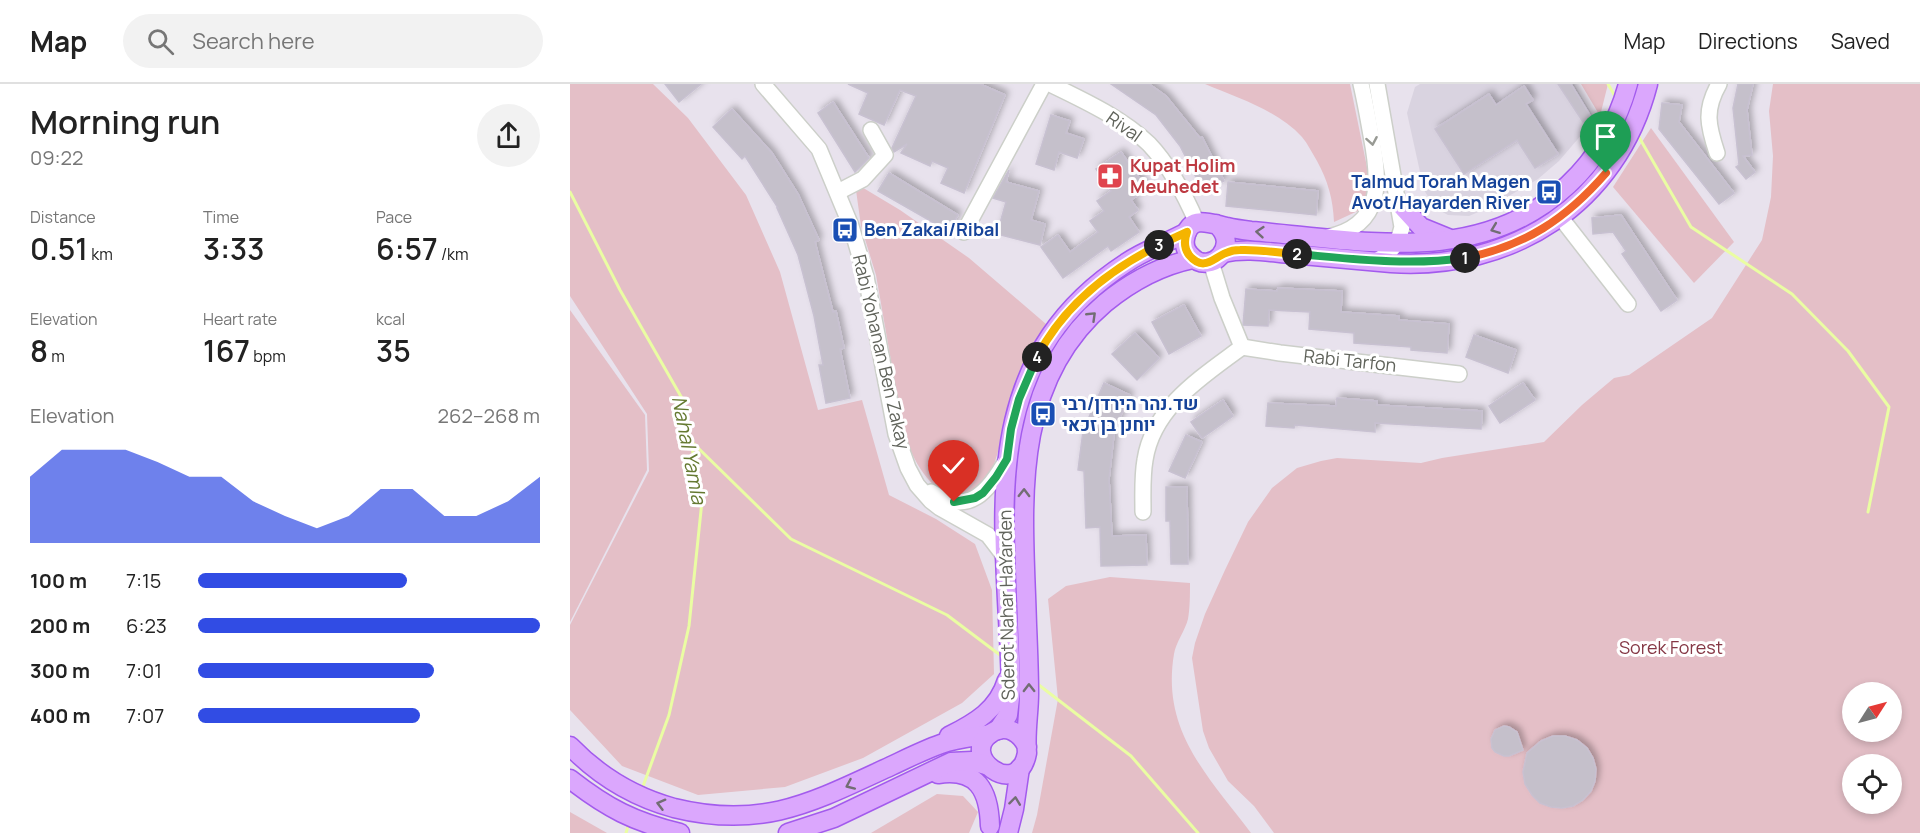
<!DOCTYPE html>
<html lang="en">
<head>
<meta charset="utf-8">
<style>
	body { margin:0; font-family:Manrope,Heebo,sans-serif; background:#f2f2f2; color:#222; height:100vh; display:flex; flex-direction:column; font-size:22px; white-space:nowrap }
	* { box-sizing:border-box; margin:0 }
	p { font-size:20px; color:#767676 }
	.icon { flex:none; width:33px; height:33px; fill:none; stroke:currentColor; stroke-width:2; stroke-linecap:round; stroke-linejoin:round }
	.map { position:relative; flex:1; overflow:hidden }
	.drawer { display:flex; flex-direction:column; background:#fff; width:570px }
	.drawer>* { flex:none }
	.needle { width:39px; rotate:54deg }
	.tools { position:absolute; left:1272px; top:598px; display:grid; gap:12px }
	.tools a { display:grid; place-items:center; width:60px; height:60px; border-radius:50%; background:#fff; box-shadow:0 3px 9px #0003; font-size:30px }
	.pin { position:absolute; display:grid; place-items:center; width:51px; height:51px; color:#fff; margin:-62px -26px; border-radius:50% 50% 50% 0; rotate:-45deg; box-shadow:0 0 6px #0007 }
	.pin .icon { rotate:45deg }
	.km { position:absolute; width:30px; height:30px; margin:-15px; border-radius:50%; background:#222; color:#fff; font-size:16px; line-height:30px; text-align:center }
	.round { display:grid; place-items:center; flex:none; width:63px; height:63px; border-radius:32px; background:#f2f2f2 }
	.summary { display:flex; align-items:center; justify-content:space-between; height:102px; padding:0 30px }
	h1 { font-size:33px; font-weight:600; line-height:45px }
	.stats { display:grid; grid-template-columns:repeat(3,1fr); gap:9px; height:102px; padding:6px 30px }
	.stats div { display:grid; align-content:center }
	.stats b { font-size:30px; font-weight:600 }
	.stats small { font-size:16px; font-weight:400 }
	.stats p { font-size:16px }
	.chart { height:168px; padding:12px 30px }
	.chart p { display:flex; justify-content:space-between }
	.chart svg { width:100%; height:108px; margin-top:6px; fill:#314ce4; opacity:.7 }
	ul { padding:0 30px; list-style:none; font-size:20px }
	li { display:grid; grid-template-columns:96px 72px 1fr; align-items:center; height:45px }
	li i { height:15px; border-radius:8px; background:#314ce4 }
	header { display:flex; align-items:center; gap:36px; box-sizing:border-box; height:84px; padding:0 30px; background:#fff; border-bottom:2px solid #e0e0e0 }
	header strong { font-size:28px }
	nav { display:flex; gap:33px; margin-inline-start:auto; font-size:21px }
	.search { width:420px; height:54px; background:#f2f2f2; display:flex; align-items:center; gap:15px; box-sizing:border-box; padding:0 21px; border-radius:33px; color:#767676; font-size:22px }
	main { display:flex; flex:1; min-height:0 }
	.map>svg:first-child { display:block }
	.education { fill:#d9d3e0 }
	.green { fill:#e4bfc7; fill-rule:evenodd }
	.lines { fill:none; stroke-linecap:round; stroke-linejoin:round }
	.stream { stroke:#eafda3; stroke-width:3 }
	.building { fill:#c5c0cb; stroke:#c8c1d1; stroke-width:1.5; filter:url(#shadow) }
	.minor-casing { stroke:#cccfc9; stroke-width:18 }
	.major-casing { stroke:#a35bed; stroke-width:21 }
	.minor { stroke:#fff; stroke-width:15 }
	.major { stroke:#dba7fd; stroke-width:18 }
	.oneway { stroke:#989a94 }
	.oneway2 { stroke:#726d73 }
	.split-1-casing { stroke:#fff; stroke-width:12 }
	.split-2-casing { stroke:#fff; stroke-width:12 }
	.split-3-casing { stroke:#fff; stroke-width:12 }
	.split-4-casing { stroke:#fff; stroke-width:12 }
	.split-5-casing { stroke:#fff; stroke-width:12 }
	.split-1 { stroke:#f0652b; stroke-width:8 }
	.split-2 { stroke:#22a559; stroke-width:8 }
	.split-3 { stroke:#f5b400; stroke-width:8 }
	.split-4 { stroke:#f5b400; stroke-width:8 }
	.split-5 { stroke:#22a559; stroke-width:8 }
	.labels { text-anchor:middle; stroke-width:6; stroke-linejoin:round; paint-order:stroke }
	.street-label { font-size:18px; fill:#60635b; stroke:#fff }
	.health-label { font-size:18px; font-weight:bold; fill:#be3a42; stroke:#fff; text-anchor:start }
	.transit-label { font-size:18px; font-weight:bold; fill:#164399; stroke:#fff; text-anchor:start }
	.park-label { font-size:18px; fill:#853745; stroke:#fff }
	.water-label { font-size:20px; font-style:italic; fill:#657931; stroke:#fff }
</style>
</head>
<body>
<header>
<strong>Map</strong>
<div class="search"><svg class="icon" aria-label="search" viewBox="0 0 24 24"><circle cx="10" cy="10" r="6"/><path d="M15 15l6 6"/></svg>Search here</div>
<nav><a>Map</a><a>Directions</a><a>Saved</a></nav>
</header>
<main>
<section class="drawer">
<div class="summary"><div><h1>Morning run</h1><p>09:22</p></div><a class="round"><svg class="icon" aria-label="share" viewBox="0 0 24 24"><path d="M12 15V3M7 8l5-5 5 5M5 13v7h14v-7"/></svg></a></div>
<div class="stats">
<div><p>Distance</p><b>0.51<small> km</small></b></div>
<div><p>Time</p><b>3:33</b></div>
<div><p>Pace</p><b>6:57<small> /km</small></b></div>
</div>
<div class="stats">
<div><p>Elevation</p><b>8<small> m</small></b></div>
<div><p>Heart rate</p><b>167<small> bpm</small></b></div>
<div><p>kcal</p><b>35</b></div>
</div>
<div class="chart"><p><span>Elevation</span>262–268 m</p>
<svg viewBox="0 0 160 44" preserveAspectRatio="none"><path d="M0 44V17L10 6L20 6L30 6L40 11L50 17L60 17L70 27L80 33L90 38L100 33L110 22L120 22L130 33L140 33L150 27L160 17V44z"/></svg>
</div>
<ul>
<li><b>100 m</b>7:15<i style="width:61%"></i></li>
<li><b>200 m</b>6:23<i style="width:100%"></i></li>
<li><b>300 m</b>7:01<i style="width:69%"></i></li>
<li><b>400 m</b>7:07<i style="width:65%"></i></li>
</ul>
</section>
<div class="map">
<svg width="1350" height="749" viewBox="0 0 1350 749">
	<defs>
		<filter id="shadow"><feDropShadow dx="3.5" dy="-3.5" stdDeviation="3" flood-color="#0004"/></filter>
	</defs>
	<rect width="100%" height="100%" fill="#e8e2ed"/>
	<!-- education -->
	<polygon class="education" points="850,0 1004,0 1025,35 989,77 968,95 920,123 899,132 878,131 865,124 854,106 837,29 845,3"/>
	<!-- green -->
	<g class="green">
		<polygon points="0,0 83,0 118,34 176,111 210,188 248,326 292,316 319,411 366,435 405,460 422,506 424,590 392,619 293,674 215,703 128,711 52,682 0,626 0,541 79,387 77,330 0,212"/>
		<path d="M 635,0 L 780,0 L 799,93 L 797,111 L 790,126 L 764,138 C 763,115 758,97 747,77 C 742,69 738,60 732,53 C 707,26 668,14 635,0 Z"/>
		<polygon points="1011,0 1038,0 1030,32"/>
		<path d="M 1203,0 L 1350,0 L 1350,749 L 704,749 L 684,722 L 658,697 L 639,664 L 633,647 L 622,574 L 625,559 L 635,530 L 655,486 L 678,438 L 702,404 L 727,384 L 751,377 L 767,374 L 851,379 L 872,374 L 974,358 L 1012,321 L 1044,294 L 1059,291 L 1142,234 L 1192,156 L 1201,113 L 1203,72 L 1199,27 ZM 1282,609 L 1322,609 L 1322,648 L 1282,648 ZM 1282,681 L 1322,681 L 1322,720 L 1282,720 Z"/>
		<polygon points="1081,44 1164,158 1124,199 1043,103"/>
		<path d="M 285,99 L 330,126 L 399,174 L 476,240 C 465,263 450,286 442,310 C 433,336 432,365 420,390 C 416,400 407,407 397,410 C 364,420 343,375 334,351 L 306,191 L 291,142 Z"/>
		<polygon points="0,226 75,331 77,386 0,538"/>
		<path d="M 540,493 L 620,499 C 620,510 620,524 618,535 C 615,547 606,558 604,570 C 591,647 638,692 681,749 L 462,749 L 467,731 L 488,615 L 478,515 L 496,502 Z"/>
		<polygon points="367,710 393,712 408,728 399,749 301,749"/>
		<polygon points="0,728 37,749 0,749"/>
	</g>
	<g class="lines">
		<!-- stream -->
		<g class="stream">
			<polyline points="1038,0 1046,14"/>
			<polyline points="1066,48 1121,143 1222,210 1278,267 1319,323 1298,428"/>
			<polyline points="0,108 50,206 113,316 132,417 119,542 99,631 72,705"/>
			<polyline points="122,358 221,455 377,531 434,574"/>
			<polyline points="465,598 561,672 628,749"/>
			<polyline points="56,749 59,739"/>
		</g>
	</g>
	<!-- building -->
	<g class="building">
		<polygon points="95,0 131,0 109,18"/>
		<polygon points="278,0 410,0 435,11 394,109 371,99 378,84 362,77 360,82 331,69 337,60 324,68 322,64 346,12 330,6 314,41 289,30 298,9"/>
		<polygon points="541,0 579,0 596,12 630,54 632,53 654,97 633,107 610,62 586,31"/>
		<polygon points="988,0 1001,0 1021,33 1013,38"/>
		<polygon points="1168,0 1183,0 1177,26 1182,71 1173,72 1185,88 1176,95 1166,83 1169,81 1163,24"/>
		<polygon points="954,2 963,16 956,20 988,70 965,84 947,56 894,90 865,45 919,10 926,21"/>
		<polygon points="263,18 299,74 285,88 248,29"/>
		<polygon points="1092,19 1112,21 1109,38 1164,109 1149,120 1089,45"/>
		<polygon points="162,25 202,69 228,110 249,156 245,158 263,228 266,227 274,264 270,265 280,314 256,319 249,281 253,281 244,232 228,171 207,124 208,124 175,72 172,75 143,43"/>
		<polygon points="481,31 500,37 496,49 514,55 507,74 489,68 484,86 466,80"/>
		<polygon points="551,68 577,105 561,116 568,126 559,133 569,148 541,167 538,162 493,194 471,163 488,151 500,168 528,148 520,137 534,127 527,117 541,107 526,85"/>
		<polygon points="439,86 436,98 469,107 461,136 475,140 470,161 427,150 436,118 423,114"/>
		<polygon points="319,89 388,131 378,147 308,107"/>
		<polygon points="658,98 748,107 746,131 656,122"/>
		<polygon points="1051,131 1107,216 1091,227 1052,170 1056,167 1043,148 1023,150 1022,134"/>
		<polygon points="708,204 772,207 771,228 829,232 829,236 879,240 877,269 841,266 841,263 784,259 784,249 739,245 740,228 699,226 698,242 673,241 676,205 707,207"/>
		<polygon points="614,221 631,252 599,270 582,238"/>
		<polygon points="565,249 589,274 567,296 542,270"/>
		<polygon points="904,251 946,266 938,289 896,273"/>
		<polygon points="534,299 560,311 545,344 519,333"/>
		<polygon points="953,299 965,316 930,339 919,322"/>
		<polygon points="767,314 807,317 807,321 912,327 911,345 805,339 805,348 725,341 724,344 696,342 698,319 766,322"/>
		<polygon points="653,316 663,332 632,354 621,338"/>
		<polygon points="513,347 544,350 539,395 542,452 576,451 577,481 531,482 530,443 516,444 514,387 508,386"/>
		<polygon points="616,351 632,358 615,394 599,387"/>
		<polygon points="596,403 617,403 618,480 601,480 600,437 596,437"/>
		<polygon points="934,642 939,643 947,648 953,666 939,672 934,672 925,668 922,664 921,655 925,646"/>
		<polygon points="983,652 995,652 1007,656 1017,664 1023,674 1026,685 1025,697 1021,707 1013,716 1003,722 992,724 981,723 970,719 962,711 955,700 953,688 957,669 971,657"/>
	</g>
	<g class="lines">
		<defs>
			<g id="minor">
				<polyline points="193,0 249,65 281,142 296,193 326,350 338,384 347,401 361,417 370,424 418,451 431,468 436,478"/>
				<path d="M 480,0 C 513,16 552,34 579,60 C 600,82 615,111 627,139"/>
				<path d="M 1147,69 C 1138,42 1134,26 1149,0"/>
				<polyline points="268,108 293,95 315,71 301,46"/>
				<polyline points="991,134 1058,220"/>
				<polyline points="394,148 474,0"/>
				<path d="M 758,153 C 814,141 810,97 801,51 C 798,34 795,17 791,0"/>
				<path d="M 805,177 C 821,170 828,160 832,143 L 807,0"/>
				<polyline points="641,178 652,214 672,263"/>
				<polyline points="672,263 710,269 889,290"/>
				<path d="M 361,408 C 399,433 419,407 437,375"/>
				<path d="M 573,428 C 573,411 572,393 575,376 C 583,323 632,293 672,263"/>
			</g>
			<g id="major">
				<polyline points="829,119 851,143 878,154"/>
				<path d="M 646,140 C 672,161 640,193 621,172 C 616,168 614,161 615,155 C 619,129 641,140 657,143 C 665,145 673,146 681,147 C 791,156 909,184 998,101 C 1027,74 1048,38 1058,0"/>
				<path d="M 653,169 C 676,164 698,168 721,170 C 754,173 788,176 821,179 C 942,187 1047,120 1078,0"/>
				<path d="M 428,646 L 438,631 L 441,606 C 438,446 398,282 556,179 C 575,166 597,159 617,148"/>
				<path d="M 379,652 C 405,639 428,626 437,596"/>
				<path d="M 0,662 C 29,692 64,713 104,724 C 193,746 243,718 321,682 C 338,674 354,666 371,660 C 387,654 404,653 420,650"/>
				<path d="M 457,663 C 451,649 437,640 423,648 C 385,670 448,718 457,669 C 455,649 459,629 459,610 C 459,587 458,564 457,541 C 454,427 437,302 535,219 C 562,197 589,182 623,175"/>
				<path d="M 368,690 C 407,684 419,706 420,742"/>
				<path d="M 0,695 C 37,724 64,738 110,749"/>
				<polyline points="218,749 264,734 381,678 402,677 416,681"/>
				<polyline points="438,749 444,725 450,684"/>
			</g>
		</defs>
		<!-- minor casing -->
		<use href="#minor" class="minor-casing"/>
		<!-- major casing -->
		<use href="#major" class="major-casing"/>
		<!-- minor -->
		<use href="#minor" class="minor"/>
		<!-- major -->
		<use href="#major" class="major"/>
	</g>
	<!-- one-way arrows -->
	<defs><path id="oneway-chevron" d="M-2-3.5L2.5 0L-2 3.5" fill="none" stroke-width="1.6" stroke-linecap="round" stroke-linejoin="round" transform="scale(1.5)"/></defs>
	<use class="oneway" href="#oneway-chevron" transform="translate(802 57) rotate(80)"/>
	<g class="oneway2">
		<use href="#oneway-chevron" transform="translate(925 145) rotate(159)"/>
		<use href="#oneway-chevron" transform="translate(690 148) rotate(-175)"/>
		<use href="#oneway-chevron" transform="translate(522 232) rotate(-44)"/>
		<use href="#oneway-chevron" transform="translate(454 409) rotate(-89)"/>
		<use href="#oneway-chevron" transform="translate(459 604) rotate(-91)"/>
		<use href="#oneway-chevron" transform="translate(280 701) rotate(156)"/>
		<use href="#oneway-chevron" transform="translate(445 717) rotate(-83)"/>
		<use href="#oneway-chevron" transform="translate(91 720) rotate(-165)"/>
	</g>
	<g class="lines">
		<defs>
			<path id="split-1" d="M 895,174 C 955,162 996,135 1036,89"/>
			<path id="split-2" d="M 727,170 C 783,175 838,182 895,174"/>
			<path id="split-3" d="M 589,161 L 617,148 C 614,156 614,164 619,171 C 634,189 644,173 656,169 C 660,167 666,166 670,166 C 688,165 708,169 727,170"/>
			<path id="split-4" d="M 467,273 C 493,223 539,186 589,161"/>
			<polyline id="split-5" points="384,418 405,414 413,409 426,393 437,375 441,345 449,315 467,273"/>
		</defs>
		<!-- split-1 casing -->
		<use href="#split-1" class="split-1-casing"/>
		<!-- split-2 casing -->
		<use href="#split-2" class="split-2-casing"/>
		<!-- split-3 casing -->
		<use href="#split-3" class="split-3-casing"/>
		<!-- split-4 casing -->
		<use href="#split-4" class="split-4-casing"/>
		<!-- split-5 casing -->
		<use href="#split-5" class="split-5-casing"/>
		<!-- split-1 -->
		<use href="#split-1" class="split-1"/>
		<!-- split-2 -->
		<use href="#split-2" class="split-2"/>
		<!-- split-3 -->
		<use href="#split-3" class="split-3"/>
		<!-- split-4 -->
		<use href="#split-4" class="split-4"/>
		<!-- split-5 -->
		<use href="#split-5" class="split-5"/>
	</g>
	<!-- icons -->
	<defs>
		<symbol id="pharmacy-square" viewBox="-11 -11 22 22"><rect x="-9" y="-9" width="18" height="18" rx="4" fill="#e0444e" stroke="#fff"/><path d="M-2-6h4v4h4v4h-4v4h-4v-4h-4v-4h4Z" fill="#fff"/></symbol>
		<symbol id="bus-square" viewBox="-11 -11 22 22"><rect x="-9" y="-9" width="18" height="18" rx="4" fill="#1a4fb4" stroke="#fff"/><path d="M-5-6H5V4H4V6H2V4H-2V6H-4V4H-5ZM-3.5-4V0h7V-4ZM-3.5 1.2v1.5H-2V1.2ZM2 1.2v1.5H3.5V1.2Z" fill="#fff"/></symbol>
	</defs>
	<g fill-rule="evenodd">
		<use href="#pharmacy-square" x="525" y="77" width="30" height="30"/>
		<use href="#bus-square" x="964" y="93" width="30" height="30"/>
		<use href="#bus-square" x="260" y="131" width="30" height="30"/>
		<use href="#bus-square" x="458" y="315" width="30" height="30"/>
	</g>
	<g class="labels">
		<!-- street labels -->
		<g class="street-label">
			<text transform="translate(554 43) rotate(35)" y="6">Rival</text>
			<text transform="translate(311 268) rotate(77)" y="6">Rabi Yohanan Ben Zakay</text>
			<text transform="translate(780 277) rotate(6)" y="6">Rabi Tarfon</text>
			<text transform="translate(437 521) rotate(-91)" y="6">Sderot Nahar HaYarden</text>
		</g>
		<!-- health labels -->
		<g class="health-label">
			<text x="560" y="88">Kupat Holim<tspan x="560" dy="21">Meuhedet</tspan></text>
		</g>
		<!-- transit labels -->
		<g class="transit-label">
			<text x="960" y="104" text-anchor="end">Talmud Torah Magen<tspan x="960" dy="21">Avot/Hayarden River</tspan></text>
			<text x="294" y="152">Ben Zakai/Ribal</text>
			<text x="492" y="326">שד.נהר הירדן/רבי<tspan x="492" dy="21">יוחנן בן זכאי</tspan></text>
		</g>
		<!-- park labels -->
		<g class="park-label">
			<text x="1101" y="570">Sorek Forest</text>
		</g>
		<!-- water labels -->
		<g class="water-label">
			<text transform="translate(119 366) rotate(79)" y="7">Nahal Yamla</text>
		</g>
	</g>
</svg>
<div class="tools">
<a><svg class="needle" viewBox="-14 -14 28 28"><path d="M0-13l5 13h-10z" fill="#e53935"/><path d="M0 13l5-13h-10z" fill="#767676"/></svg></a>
<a><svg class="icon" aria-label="locate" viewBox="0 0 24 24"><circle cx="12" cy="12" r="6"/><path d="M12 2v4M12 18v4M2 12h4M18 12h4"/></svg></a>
</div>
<div class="pin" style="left:1036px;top:89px;background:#1e9e55"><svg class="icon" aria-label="arrive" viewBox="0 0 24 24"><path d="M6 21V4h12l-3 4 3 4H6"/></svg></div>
<div class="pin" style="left:384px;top:418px;background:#d93025"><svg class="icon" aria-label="check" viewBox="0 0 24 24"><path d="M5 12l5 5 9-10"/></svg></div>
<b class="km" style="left:895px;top:174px">1</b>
<b class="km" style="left:727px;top:170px">2</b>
<b class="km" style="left:589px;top:161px">3</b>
<b class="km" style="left:467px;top:273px">4</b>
</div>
</main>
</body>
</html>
